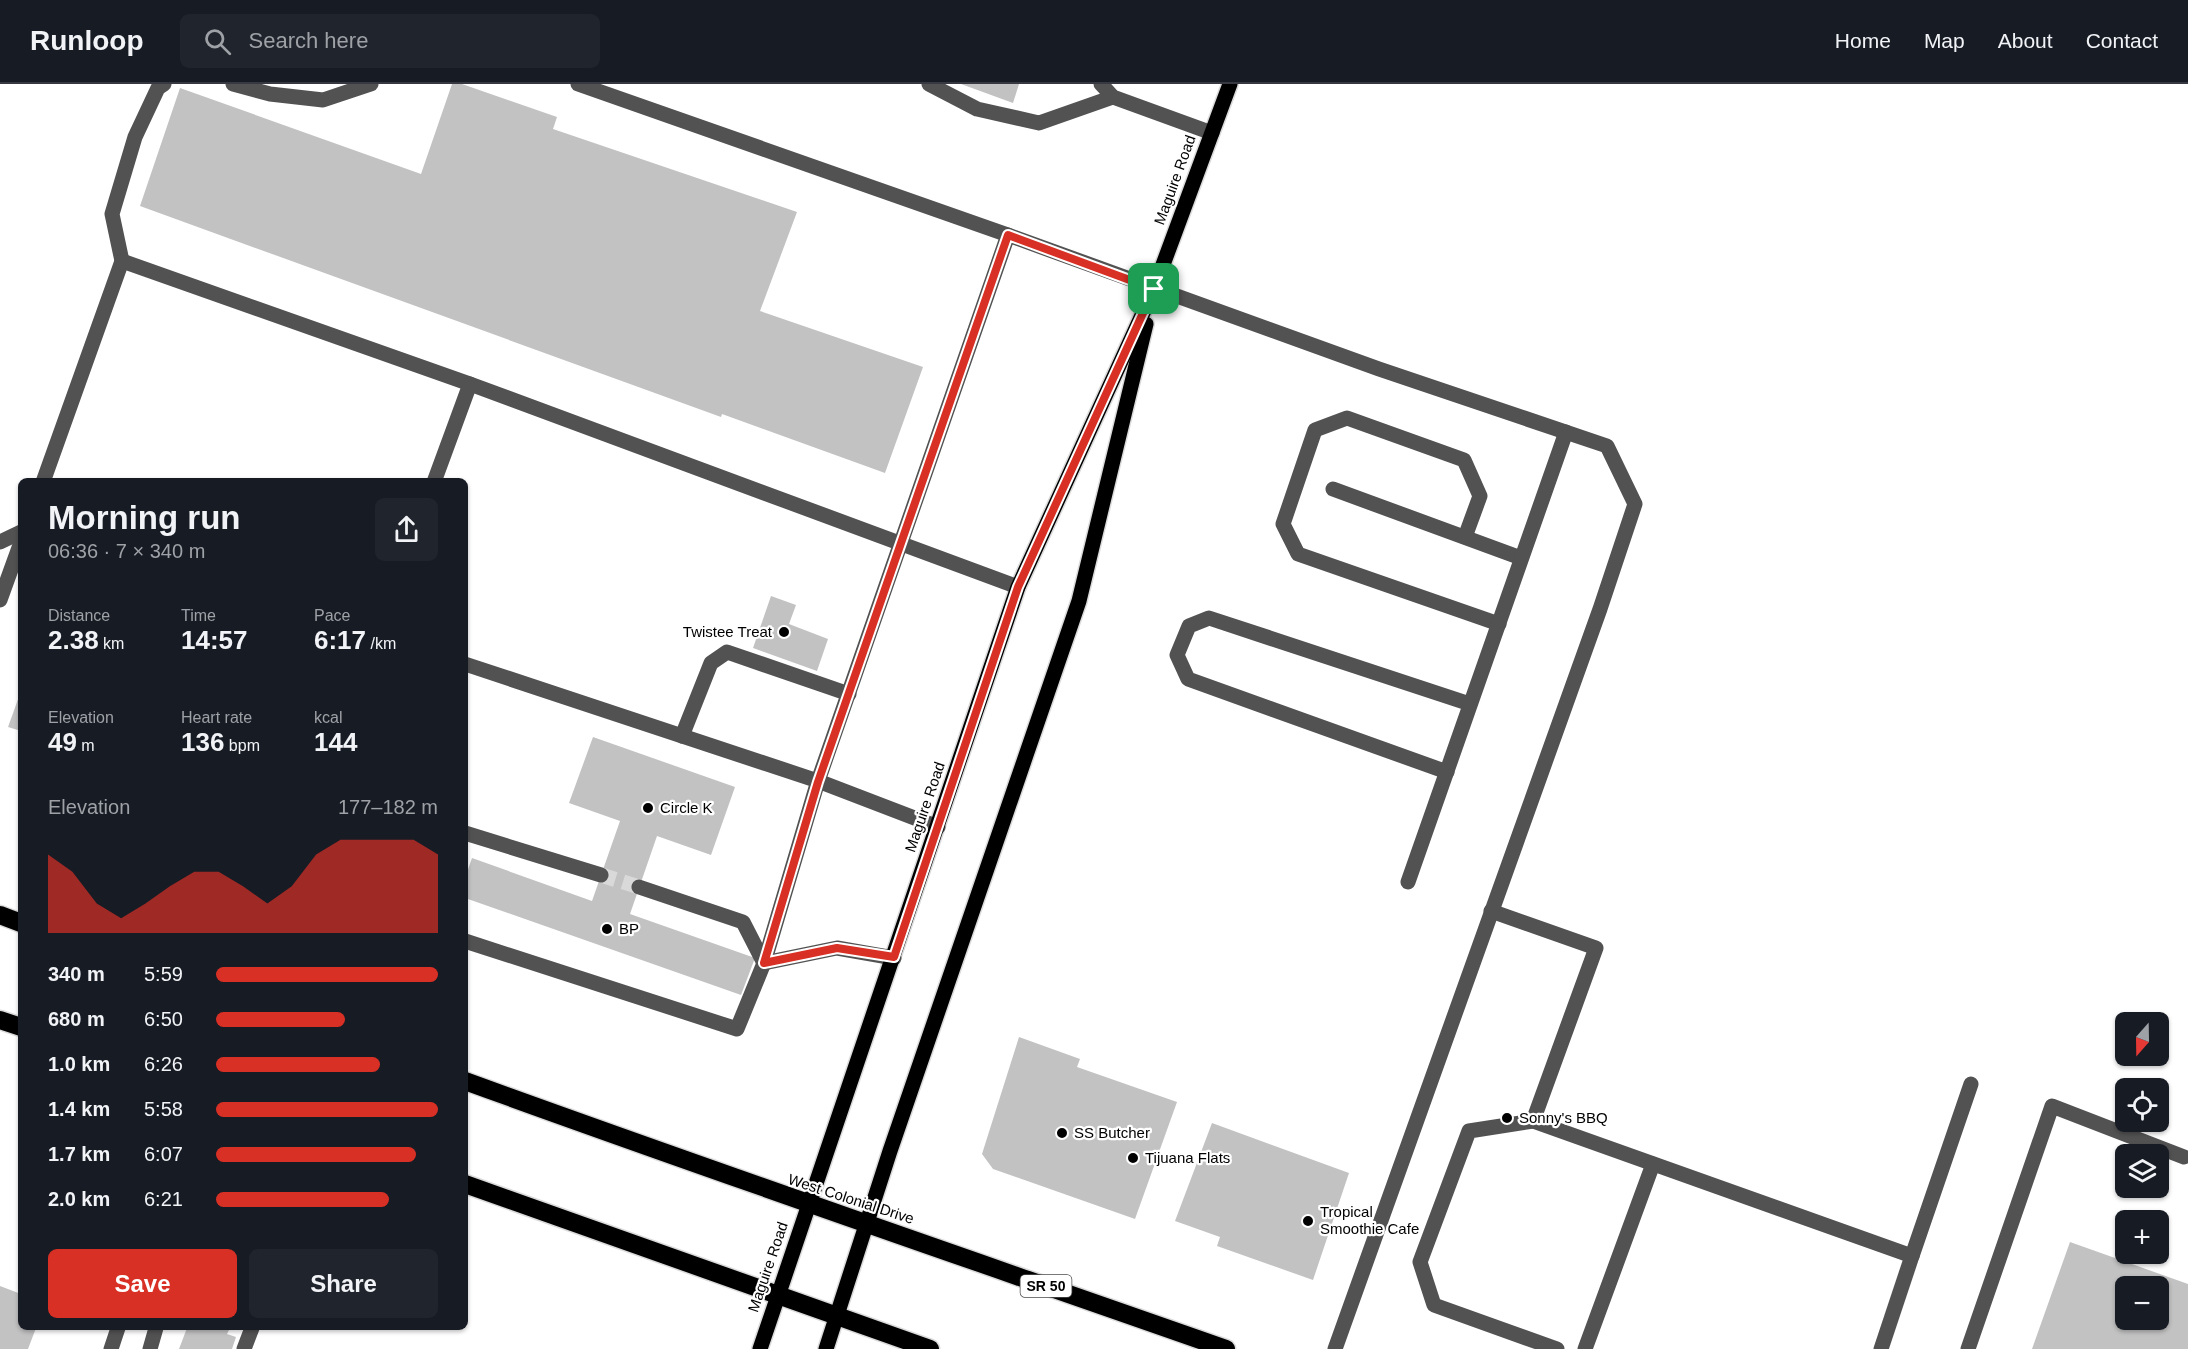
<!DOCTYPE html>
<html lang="en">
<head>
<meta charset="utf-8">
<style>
	body { margin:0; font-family:Arial,sans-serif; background:#20242c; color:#f1f3f6; height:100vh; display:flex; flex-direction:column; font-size:22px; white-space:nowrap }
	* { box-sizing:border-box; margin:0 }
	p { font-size:20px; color:#9ea1a6 }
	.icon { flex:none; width:33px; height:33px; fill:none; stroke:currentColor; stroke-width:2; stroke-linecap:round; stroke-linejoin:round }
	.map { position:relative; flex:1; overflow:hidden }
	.details { position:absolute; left:18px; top:394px; width:450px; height:852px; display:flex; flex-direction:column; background:#171b24; border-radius:9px; box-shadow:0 2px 4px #0004 }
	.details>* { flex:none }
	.needle { width:39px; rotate:200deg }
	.tools { position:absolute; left:2115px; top:928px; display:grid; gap:12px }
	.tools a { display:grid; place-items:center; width:54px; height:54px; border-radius:9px; background:#171b24; box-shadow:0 2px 4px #0004; font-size:30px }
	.pin { position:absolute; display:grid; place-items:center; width:51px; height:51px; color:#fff; margin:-26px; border-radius:12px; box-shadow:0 3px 9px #0006 }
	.round { display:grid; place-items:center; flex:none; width:63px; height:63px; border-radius:9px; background:#20242c }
	.head { display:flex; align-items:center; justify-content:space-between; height:102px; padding:0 30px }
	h1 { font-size:33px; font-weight:800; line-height:45px }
	.figures { display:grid; grid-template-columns:repeat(3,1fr); gap:9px; height:102px; padding:6px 30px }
	.figures div { display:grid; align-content:center }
	.figures b { font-size:26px; font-weight:800 }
	.figures small { font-size:16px; font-weight:400 }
	.figures p { font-size:16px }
	.chart { height:168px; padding:12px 30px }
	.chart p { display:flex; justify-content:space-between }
	.chart svg { width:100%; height:108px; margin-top:6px; fill:#d93025; opacity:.7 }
	.action { display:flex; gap:12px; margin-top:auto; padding:12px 30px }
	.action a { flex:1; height:69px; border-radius:9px; background:#d93025; color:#fff; font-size:24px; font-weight:800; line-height:69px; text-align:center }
	.action a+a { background:#20242c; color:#f1f3f6 }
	ul { padding:0 30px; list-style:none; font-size:20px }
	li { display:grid; grid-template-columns:96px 72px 1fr; align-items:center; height:45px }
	li i { height:15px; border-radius:8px; background:#d93025 }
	header { display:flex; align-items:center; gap:36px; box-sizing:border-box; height:84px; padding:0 30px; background:#171b24; border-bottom:2px solid #363941 }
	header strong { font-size:28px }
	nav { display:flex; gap:33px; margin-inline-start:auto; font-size:21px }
	.search { width:420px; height:54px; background:#20242c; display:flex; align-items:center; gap:15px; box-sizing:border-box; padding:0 21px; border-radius:9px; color:#9ea1a6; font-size:22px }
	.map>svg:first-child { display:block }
	.building { fill:#c2c2c2; fill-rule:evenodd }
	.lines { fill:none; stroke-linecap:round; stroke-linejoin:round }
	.minor-tunnel { stroke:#d9d9d9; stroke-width:15; stroke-dasharray:15 8; stroke-linecap:butt }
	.major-casing { stroke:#dbdbdb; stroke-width:18 }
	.highway-casing { stroke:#dbdbdb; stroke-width:21 }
	.minor { stroke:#525252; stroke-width:15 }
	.major { stroke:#000; stroke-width:15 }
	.highway { stroke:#000; stroke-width:18 }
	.route-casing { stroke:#fff; stroke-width:12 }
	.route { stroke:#d93025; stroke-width:8 }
	.poi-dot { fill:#000; stroke:#fff; stroke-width:2 }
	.labels { text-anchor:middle; stroke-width:4.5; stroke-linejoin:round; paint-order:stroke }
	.shield { fill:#fff; stroke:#4c4c4c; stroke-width:1.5 }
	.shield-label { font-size:14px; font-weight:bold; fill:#000 }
	.street-label { font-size:15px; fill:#000; stroke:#fff }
	.poi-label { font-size:15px; fill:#000; stroke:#fff; text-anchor:start }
</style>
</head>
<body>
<header>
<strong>Runloop</strong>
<div class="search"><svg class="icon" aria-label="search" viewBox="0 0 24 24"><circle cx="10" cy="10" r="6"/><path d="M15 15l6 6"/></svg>Search here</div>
<nav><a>Home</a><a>Map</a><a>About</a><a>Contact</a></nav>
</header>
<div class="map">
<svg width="2188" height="1265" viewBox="0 0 2188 1265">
	<rect width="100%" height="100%" fill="#fff"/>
	<!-- building -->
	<g class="building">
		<polygon points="452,0 462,0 557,33 553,45 797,128 760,227 923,283 885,389 722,330 721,333 140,122 180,4 421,90"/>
		<polygon points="961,0 1019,0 1013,19"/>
		<polygon points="771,512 796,521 789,540 828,555 817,587 753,564"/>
		<polygon points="21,607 21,647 8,643"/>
		<polygon points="593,653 735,703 711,771 657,752 630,830 755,874 741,911 465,814 465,794 472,774 592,817 620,737 569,719"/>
		<polygon points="1019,953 1080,975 1077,983 1177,1018 1135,1135 993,1085 982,1070"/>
		<polygon points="1212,1039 1349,1089 1313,1196 1217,1162 1220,1153 1175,1137"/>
		<path d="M 2070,1158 L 2188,1200 L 2188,1265 L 2032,1265 ZM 2126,1203 L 2158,1203 L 2158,1236 L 2126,1236 Z"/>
		<polygon points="0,1202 21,1210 21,1244 36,1244 28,1265 0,1265"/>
		<polygon points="187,1244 230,1244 227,1250 236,1253 232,1265 179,1265"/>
	</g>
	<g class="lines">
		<!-- minor-tunnel -->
		<polyline class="minor-tunnel" points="601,791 639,803"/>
		<defs>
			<g id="major">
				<polyline points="760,1265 1018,503 1154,205 1230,0"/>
				<polyline points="826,1265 890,1067 1079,517 1146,240"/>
			</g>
			<g id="highway">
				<polyline points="0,831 21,839"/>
				<polyline points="0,936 21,943"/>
				<path d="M 465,997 C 718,1089 972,1176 1226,1265"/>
				<polyline points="465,1100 930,1265"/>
			</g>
		</defs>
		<!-- major casing -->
		<use href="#major" class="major-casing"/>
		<!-- highway casing -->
		<use href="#highway" class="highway-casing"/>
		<!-- minor -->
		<g class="minor">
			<polyline points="233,0 270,10 323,16 371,0"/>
			<polyline points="578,0 1008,151"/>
			<polyline points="929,0 977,25 1039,39 1113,13"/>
			<polyline points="1101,0 1113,13 1212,49"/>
			<polyline points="122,177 112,130 135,53 158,4 164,0"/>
			<polyline points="43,398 122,177 470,300 1018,503"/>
			<polyline points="434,398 470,300"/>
			<polyline points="1333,405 1521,474"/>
			<polyline points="1465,453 1480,412 1464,376 1347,334 1315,346 1283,440 1298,470 1499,540"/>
			<polyline points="0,458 21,448"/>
			<polyline points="0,516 21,458"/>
			<polyline points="465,580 818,697 938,743"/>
			<polyline points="682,652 711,579 727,568 849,610"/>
			<polyline points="1447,688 1188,595 1177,571 1189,542 1209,534 1470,620"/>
			<polyline points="465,749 601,791"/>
			<polyline points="1408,798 1566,348"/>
			<polyline points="639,803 743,838 764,879"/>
			<polyline points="1491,827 1596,864 1533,1037 1912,1172 1971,1000"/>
			<polyline points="465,857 737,945 764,879 818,697 1008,151 1379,285 1607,362 1635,420 1600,525 1335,1265"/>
			<polyline points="764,879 837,864 894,874"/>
			<polyline points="1533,1037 1469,1047 1420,1178 1434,1221 1557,1265"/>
			<polyline points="111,1265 118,1244"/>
			<polyline points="150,1265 156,1244"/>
			<polyline points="244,1265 252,1244"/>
			<polyline points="1585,1265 1653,1080"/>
			<polyline points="1881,1265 1912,1172"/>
			<polyline points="1968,1265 2052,1022 2184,1073"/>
		</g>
		<!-- major -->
		<use href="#major" class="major"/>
		<!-- highway -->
		<use href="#highway" class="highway"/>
	</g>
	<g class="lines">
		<defs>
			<polygon id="route" points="1008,151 1154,205 1018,503 894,873 837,864 764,879 818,698"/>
		</defs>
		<!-- route casing -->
		<use href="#route" class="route-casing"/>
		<!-- route -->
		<use href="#route" class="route"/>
	</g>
	<!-- markers -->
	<g class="poi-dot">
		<circle cx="784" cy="548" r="6"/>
		<circle cx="648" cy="724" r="6"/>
		<circle cx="607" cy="845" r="6"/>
		<circle cx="1507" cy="1034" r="6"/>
		<circle cx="1062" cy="1049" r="6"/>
		<circle cx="1133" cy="1074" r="6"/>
		<circle cx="1308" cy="1137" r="6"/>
	</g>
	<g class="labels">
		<!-- shield labels -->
		<rect class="shield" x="1020.5" y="1191" width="51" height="22" rx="4.5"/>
		<g class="shield-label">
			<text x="1046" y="1207">SR 50</text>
		</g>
		<!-- street labels -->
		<g class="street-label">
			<text transform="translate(1175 96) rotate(-70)" y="5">Maguire Road</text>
			<text transform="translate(925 723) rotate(-71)" y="5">Maguire Road</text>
			<text transform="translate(851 1115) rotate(18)" y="5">West Colonial Drive</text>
			<text transform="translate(768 1183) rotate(-71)" y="5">Maguire Road</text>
		</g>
		<!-- poi labels -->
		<g class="poi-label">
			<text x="772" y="553" text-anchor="end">Twistee Treat</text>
			<text x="660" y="729">Circle K</text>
			<text x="619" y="850">BP</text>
			<text x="1519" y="1039">Sonny's BBQ</text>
			<text x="1074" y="1054">SS Butcher</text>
			<text x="1145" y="1079">Tijuana Flats</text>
			<text x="1320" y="1133">Tropical<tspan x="1320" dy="17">Smoothie Cafe</tspan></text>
		</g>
	</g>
</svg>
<div class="tools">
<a><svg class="needle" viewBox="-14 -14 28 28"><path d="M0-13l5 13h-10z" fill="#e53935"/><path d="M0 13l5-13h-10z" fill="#9ea1a6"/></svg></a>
<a><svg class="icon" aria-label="locate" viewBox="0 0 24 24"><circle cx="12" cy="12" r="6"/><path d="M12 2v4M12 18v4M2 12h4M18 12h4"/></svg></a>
<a><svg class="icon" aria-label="layers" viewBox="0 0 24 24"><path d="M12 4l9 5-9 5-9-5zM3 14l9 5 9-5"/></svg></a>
<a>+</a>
<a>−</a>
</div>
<div class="pin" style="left:1154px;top:205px;background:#1e9e55"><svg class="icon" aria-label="arrive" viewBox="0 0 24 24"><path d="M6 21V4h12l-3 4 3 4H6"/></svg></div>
<section class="details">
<div class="head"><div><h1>Morning run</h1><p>06:36 · 7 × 340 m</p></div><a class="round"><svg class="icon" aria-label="share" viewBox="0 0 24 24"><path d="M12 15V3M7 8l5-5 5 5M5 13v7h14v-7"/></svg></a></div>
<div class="figures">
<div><p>Distance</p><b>2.38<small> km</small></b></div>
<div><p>Time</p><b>14:57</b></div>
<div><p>Pace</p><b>6:17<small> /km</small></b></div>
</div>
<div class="figures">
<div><p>Elevation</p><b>49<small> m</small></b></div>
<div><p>Heart rate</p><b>136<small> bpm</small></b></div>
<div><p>kcal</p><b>144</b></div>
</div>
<div class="chart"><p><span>Elevation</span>177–182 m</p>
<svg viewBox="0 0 160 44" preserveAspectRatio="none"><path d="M0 44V12L10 19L20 32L30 38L40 32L50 25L60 19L70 19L80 25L90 32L100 25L110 12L120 6L130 6L140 6L150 6L160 12V44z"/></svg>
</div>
<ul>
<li><b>340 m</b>5:59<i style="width:100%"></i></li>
<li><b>680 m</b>6:50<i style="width:58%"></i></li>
<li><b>1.0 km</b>6:26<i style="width:74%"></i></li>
<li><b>1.4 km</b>5:58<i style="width:100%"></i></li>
<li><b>1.7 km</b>6:07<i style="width:90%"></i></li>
<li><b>2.0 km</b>6:21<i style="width:78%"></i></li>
</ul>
<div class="action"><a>Save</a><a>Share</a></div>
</section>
</div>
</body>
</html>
